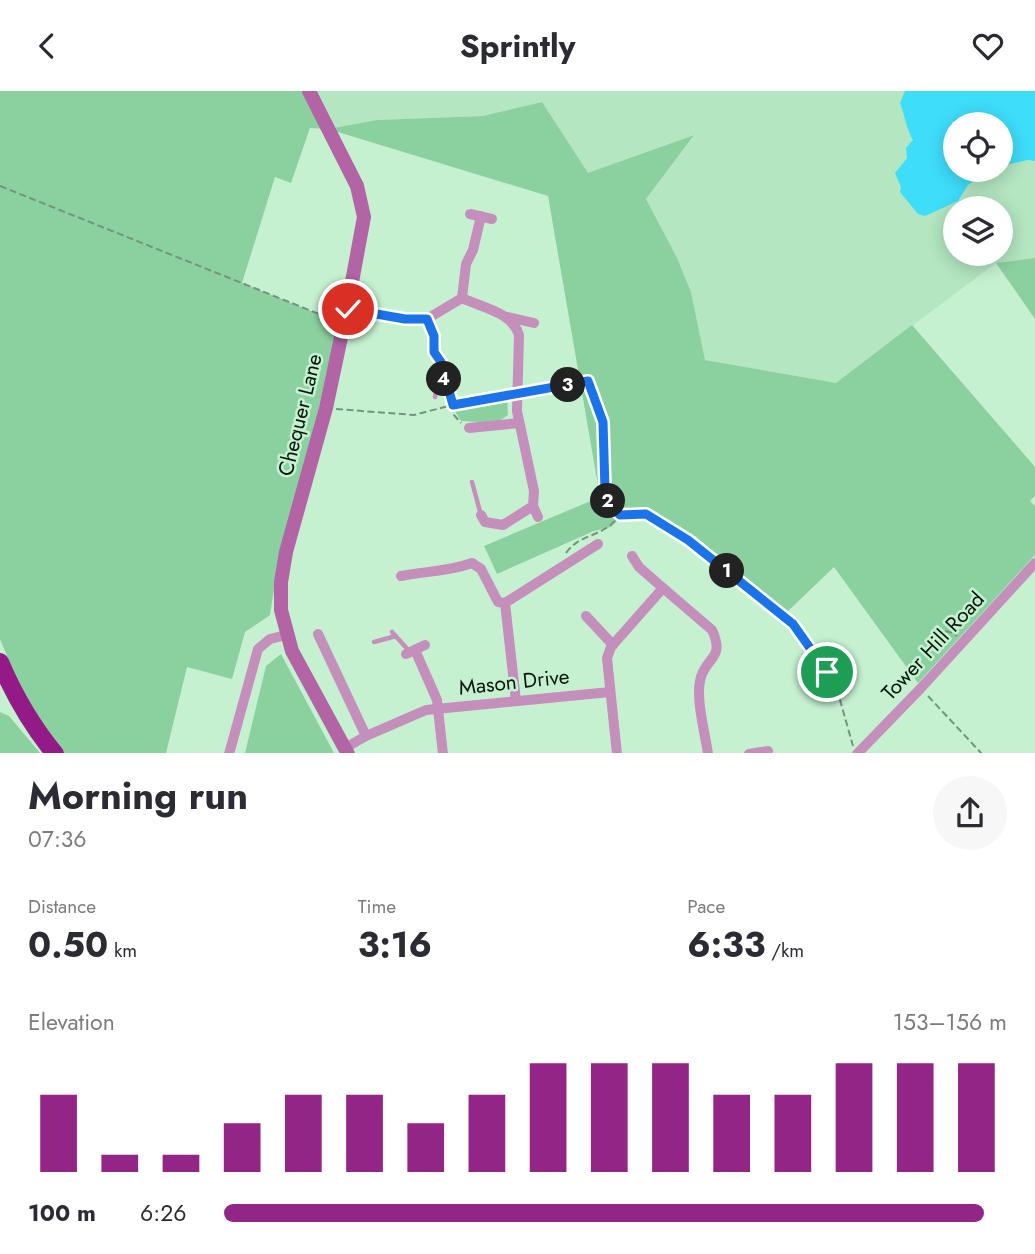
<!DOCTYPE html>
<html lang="en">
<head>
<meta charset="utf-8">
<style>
	body { margin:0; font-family:Jost,sans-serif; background:#f7f7f7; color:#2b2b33; height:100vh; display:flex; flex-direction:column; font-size:26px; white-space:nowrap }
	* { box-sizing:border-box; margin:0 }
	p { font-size:23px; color:#7c7c81 }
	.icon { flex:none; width:38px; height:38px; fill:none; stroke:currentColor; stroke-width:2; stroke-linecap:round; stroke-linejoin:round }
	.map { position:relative; height:662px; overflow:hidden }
	.panel { display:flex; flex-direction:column; background:#fff; flex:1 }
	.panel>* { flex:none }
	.controls { position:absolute; left:943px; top:21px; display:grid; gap:14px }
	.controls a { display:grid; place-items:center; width:70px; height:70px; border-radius:50%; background:#fff; box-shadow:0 4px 18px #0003; font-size:35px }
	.pin { position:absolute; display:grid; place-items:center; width:60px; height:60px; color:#fff; margin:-30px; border:4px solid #fff; border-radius:50%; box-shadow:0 2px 7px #0007 }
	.km { position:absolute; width:35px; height:35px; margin:-18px; border-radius:50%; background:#222; color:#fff; font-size:19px; line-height:35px; text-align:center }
	.round { display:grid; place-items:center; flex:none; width:74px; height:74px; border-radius:37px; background:#f7f7f7 }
	.overview { display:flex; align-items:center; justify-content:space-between; height:119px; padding:0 28px }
	h1 { font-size:38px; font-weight:700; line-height:52px }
	.figures { display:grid; grid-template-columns:repeat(3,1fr); gap:10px; height:119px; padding:7px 28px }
	.figures div { display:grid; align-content:center }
	.figures b { font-size:35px; font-weight:700 }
	.figures small { font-size:19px; font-weight:400 }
	.figures p { font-size:19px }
	.chart { height:196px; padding:14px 28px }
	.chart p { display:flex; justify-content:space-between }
	.chart svg { width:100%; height:126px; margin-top:7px; stroke:#932587; stroke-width:6 }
	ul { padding:0 28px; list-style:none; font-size:23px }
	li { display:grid; grid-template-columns:112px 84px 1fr; align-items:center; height:52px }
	li i { height:18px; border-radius:9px; background:#932587 }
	header { display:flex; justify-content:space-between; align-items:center; height:91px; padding:0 28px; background:#fff; font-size:32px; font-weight:700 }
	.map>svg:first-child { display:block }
	.built { fill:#b3e6c1; fill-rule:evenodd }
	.green { fill:#8bd1a0 }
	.water { fill:#3eddfa }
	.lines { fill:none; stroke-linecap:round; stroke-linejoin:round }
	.path { stroke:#74947d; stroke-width:2; stroke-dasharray:7 3.5; stroke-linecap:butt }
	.lane { stroke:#c58fbb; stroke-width:4.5 }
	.street { stroke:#c58fbb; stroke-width:10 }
	.secondary { stroke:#b264a5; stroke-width:14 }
	.highway { stroke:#941a87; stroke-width:18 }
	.route-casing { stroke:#fff; stroke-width:14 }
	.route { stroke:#1a73e8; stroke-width:9 }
	.labels { text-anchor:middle; stroke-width:5; stroke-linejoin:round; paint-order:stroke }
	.street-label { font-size:21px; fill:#07170d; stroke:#c5f1d1 }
</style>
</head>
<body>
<header><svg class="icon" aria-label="back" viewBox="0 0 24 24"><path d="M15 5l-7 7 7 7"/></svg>Sprintly<svg class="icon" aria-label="heart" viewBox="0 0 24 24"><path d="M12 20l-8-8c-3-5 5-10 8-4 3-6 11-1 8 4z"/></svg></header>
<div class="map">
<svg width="1035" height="663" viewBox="0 0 1035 663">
	<rect width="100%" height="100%" fill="#c5f1d1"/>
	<!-- built -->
	<path class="built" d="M 309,0 L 1035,0 L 1035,167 L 996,172 L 836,292 L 705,269 L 691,201 L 646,108 L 693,44 L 587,83 L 542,11 L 483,25 L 377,29 L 328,38 ZM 956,33 L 1001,33 L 1001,79 L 956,79 ZM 956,117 L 1001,117 L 1001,163 L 956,163 Z"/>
	<!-- green -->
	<g class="green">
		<polygon points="0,0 309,0 328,38 377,29 483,25 542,11 588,82 694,44 646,108 677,167 691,201 705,269 836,292 912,234 1035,376 1035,405 1030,410 1035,415 1035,464 918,592 834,476 786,522 695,445 679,450 646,424 621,426 611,436 594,440 497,483 484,455 600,406 548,105 328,38 310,37 291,92 275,86 242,192 338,231 319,316 279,466 270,524 245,541 232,588 187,576 166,662 64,662 35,623 17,589 0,548"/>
		<polygon points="1035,167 1035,228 996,172"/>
		<polygon points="507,307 508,324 496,332 461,330 454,319 456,316"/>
		<polygon points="281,563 334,662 245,662 266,575"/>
		<polygon points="0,621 9,625 40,662 0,662"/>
	</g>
	<!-- water -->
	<path class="water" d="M 905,0 L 1035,0 L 1035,70 L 1028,69 L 1001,75 L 1001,33 L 956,33 L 956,79 L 989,79 L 968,94 L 958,110 L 925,125 L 918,123 L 900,101 L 901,96 L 895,82 L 907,67 L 906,57 L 913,49 C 906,37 905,25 900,12 Z"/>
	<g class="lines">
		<!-- path -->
		<g class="path">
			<polyline points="0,95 334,229"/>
			<polyline points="446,293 453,314 454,324 461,332"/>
			<polyline points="526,301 588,290 603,331 602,358 605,372 606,407 620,424 646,423 670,436 793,533 827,581 840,609 853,655"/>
			<polyline points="336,318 414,324 475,308 507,304"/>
			<path d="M 566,462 C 581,441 602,448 620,424"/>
			<polyline points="935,537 953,542 957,545"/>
			<polyline points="928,605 982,663"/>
		</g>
		<!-- lane -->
		<g class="lane">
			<polyline points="435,306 441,272"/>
			<polyline points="472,391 481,424"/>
			<polyline points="392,541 410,561"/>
			<polyline points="374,551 396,545"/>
		</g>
		<!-- street -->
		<g class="street">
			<polyline points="470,123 492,128"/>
			<path d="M 462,207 C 483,217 512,221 519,244 L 517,320 L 534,400 L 533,415 L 503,434 L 485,431 L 481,424"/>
			<polyline points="347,218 405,228 427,228 462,207 466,173 473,159 481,125"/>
			<polyline points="508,226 534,232"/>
			<path d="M 427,228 C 433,243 432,258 441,271"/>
			<polyline points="469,337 519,332"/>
			<polyline points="533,415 538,426"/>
			<path d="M 401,485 C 426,480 447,481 472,472 L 481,478 L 498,511 L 505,512"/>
			<path d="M 663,497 L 712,539 C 726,569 704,566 700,590 C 696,609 705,642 708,663"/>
			<polyline points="586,525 613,554"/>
			<polyline points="318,543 366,645"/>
			<polyline points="415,559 437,609 443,663"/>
			<polyline points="406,563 425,554"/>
			<polyline points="516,610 505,512 598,453"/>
			<polyline points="345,657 366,645 426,619 610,601"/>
			<polyline points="229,663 258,558 270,548 286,544"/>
			<polyline points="617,663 607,567 611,556 663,497 639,476 632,465"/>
			<polyline points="749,663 768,660"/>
			<polyline points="857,663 921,597 1035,472"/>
		</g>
		<!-- secondary -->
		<polyline class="secondary" points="309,0 357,95 364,126 347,218 326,317 286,461 281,491 281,519 292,560 348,663"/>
		<!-- highway -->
		<path class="highway" d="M 0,571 C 14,604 32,635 55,663"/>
	</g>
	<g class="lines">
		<defs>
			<path id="route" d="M 348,218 L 405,228 L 427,228 L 434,245 L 434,261 L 441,271 L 453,314 L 588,290 L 603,331 L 605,399 C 607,410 613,416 620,424 L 646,423 L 688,449 L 793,533 L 827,581"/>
		</defs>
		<!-- route casing -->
		<use href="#route" class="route-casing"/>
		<!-- route -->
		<use href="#route" class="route"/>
	</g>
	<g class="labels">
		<!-- street labels -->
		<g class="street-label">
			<text transform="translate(300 324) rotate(-76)" y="7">Chequer Lane</text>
			<text transform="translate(933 555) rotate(-47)" y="7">Tower Hill Road</text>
			<text transform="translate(514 591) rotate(-6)" y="7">Mason Drive</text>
		</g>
	</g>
</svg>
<div class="controls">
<a><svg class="icon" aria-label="locate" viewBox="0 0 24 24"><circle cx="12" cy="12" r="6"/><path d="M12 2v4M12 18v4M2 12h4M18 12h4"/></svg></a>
<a><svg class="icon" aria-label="layers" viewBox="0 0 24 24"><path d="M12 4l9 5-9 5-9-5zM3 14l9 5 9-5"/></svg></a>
</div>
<div class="pin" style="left:827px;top:581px;background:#1e9e55"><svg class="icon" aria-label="arrive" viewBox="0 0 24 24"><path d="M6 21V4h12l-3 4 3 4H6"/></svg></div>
<div class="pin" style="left:348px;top:218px;background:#d93025"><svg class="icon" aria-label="check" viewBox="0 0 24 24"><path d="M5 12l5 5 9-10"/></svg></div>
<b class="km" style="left:727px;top:480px">1</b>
<b class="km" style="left:608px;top:410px">2</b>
<b class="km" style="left:568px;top:294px">3</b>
<b class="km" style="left:444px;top:288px">4</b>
</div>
<section class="panel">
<div class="overview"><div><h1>Morning run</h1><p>07:36</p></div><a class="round"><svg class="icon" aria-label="share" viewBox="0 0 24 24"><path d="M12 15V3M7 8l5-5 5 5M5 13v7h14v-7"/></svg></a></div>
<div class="figures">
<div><p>Distance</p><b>0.50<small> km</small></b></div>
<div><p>Time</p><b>3:16</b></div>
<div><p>Pace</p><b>6:33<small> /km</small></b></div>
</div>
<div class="chart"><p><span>Elevation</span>153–156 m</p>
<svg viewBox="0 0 160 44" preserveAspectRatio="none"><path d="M5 44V17M15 44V38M25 44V38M35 44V27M45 44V17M55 44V17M65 44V27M75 44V17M85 44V6M95 44V6M105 44V6M115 44V17M125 44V17M135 44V6M145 44V6M155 44V6"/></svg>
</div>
<ul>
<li><b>100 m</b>6:26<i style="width:97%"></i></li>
</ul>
</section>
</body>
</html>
